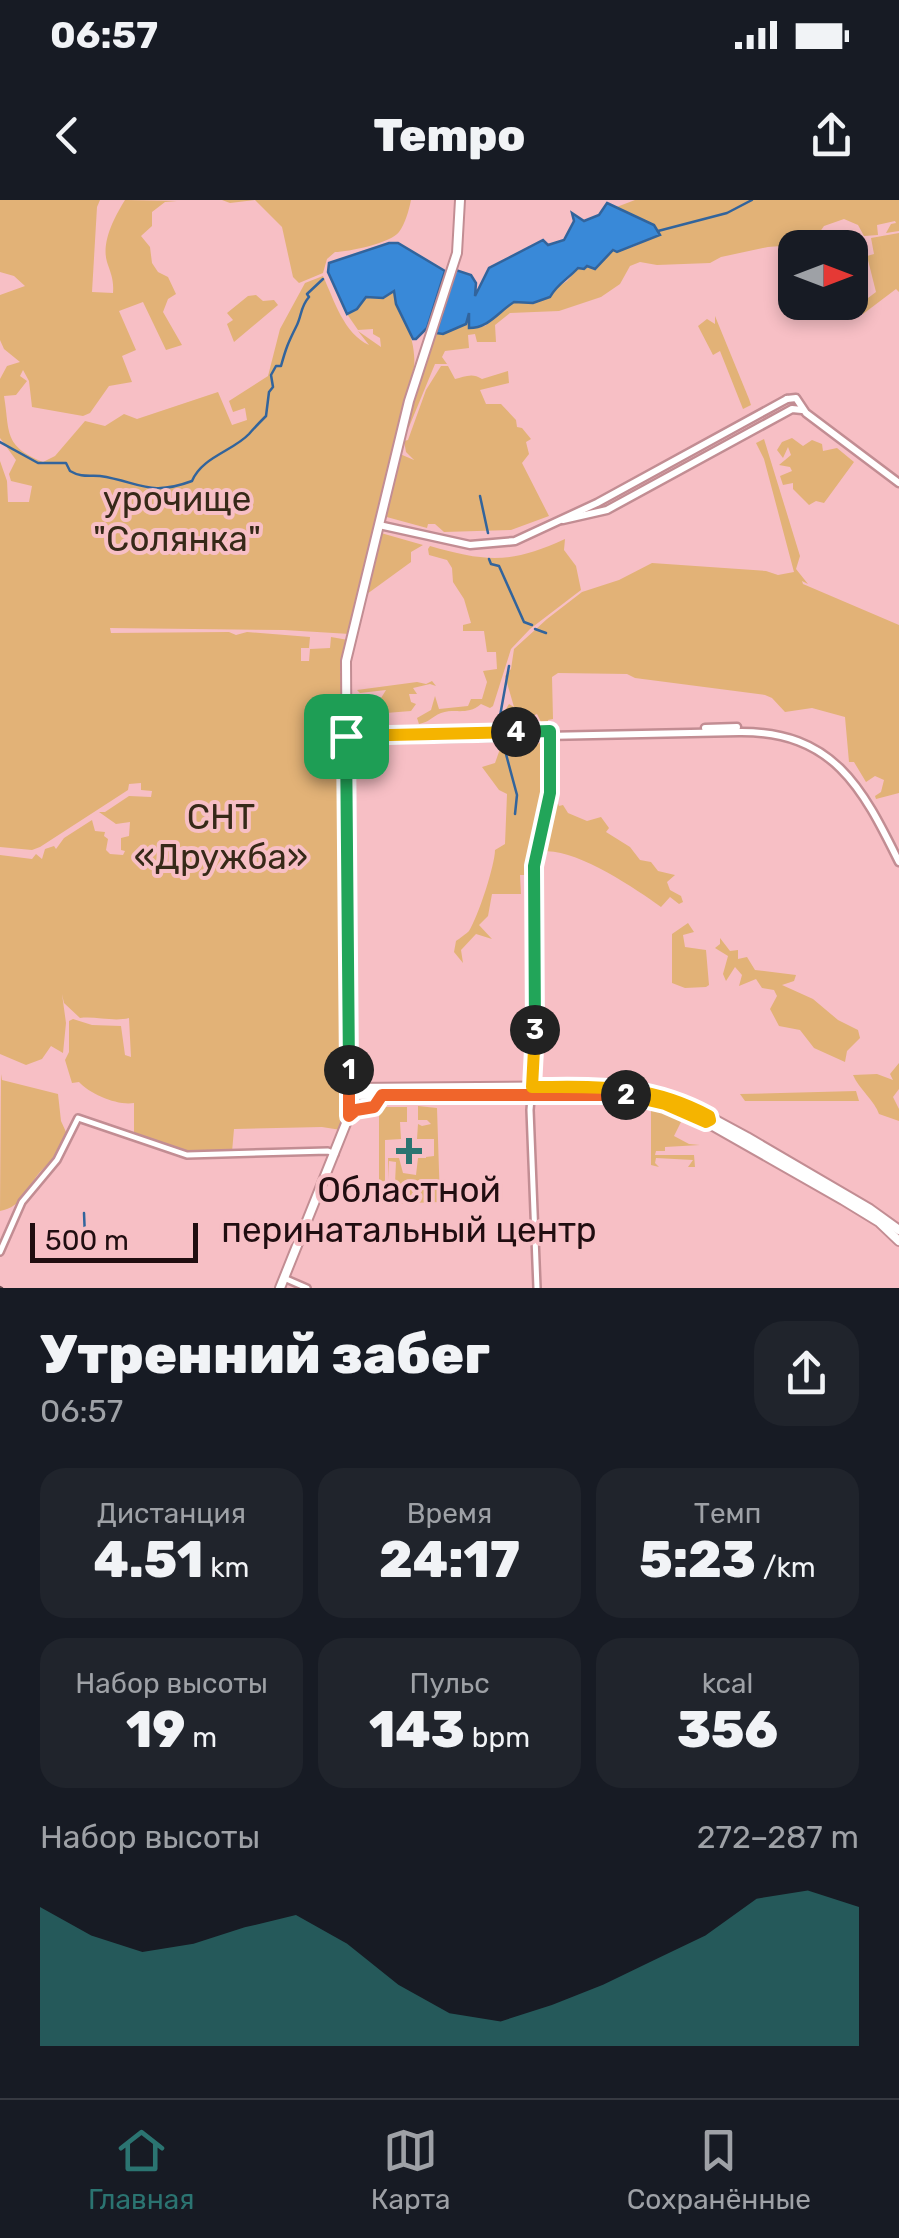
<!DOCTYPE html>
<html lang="ru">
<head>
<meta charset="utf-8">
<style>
	body { margin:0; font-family:Rubik,sans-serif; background:#20242c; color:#f1f3f6; height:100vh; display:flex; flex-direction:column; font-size:38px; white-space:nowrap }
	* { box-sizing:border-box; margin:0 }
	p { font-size:32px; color:#9ea1a6 }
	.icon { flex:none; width:55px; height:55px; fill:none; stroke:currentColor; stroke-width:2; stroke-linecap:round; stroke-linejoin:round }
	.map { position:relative; height:1088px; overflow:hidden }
	.drawer { display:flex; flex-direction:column; background:#171b24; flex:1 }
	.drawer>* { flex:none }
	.needle { width:65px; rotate:90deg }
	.buttons { position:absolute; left:778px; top:30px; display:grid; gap:20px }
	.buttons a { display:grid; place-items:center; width:90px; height:90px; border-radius:20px; background:#171b24; box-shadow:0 5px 15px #0003; font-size:50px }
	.scale { position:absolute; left:30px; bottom:25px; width:168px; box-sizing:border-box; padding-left:10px; border:5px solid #200d10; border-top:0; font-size:28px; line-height:35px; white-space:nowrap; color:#200d10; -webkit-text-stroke:8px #f7bfc5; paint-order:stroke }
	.pin { position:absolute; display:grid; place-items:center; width:85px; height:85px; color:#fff; margin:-42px; border-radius:20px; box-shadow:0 5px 15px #0006 }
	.km { position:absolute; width:50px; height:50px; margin:-25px; border-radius:50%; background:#222; color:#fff; font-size:28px; line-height:50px; text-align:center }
	.round { display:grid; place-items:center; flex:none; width:105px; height:105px; border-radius:30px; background:#20242c }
	.overview { display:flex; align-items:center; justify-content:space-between; height:170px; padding:0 40px }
	h1 { font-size:55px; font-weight:800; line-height:75px }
	.figures { display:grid; grid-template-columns:repeat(3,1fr); gap:15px; height:170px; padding:10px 40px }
	.figures div { display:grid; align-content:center; border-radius:25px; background:#20242c; text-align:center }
	.figures b { font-size:50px; font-weight:800 }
	.figures small { font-size:28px; font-weight:400 }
	.figures p { font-size:28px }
	.chart { height:280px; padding:20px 40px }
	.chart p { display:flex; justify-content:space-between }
	.chart svg { width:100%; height:180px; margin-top:10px; fill:#2b7471; opacity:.7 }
	.status { display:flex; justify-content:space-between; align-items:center; height:70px; padding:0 50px; background:#171b24; direction:ltr }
	.status svg { height:28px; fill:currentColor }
	header { display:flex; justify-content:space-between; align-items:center; height:130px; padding:0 40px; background:#171b24; font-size:45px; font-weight:800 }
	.tab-bar { display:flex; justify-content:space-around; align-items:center; height:140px; border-top:2px solid #363941; background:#171b24; font-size:28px; color:#9ea1a6 }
	.tab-bar a { display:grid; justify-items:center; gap:5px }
	.tab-bar .on { color:#2b7471 }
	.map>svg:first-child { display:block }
	.green { fill:#e2b277 }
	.water { fill:#3989d8; stroke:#32649c; stroke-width:2.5 }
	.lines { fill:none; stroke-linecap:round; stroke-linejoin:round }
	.stream { stroke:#32649c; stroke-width:2.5 }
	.tertiary-casing { stroke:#c28d93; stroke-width:10 }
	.secondary-casing { stroke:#c28d93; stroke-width:11 }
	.primary-casing { stroke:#c28d93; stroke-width:12 }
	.tertiary { stroke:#fff; stroke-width:5 }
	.secondary { stroke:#fff; stroke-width:6 }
	.primary { stroke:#fff; stroke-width:8 }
	.tram { stroke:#68484c; stroke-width:2.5 }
	.split-1-casing { stroke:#fff; stroke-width:20 }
	.split-2-casing { stroke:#fff; stroke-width:20 }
	.split-3-casing { stroke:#fff; stroke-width:20 }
	.split-4-casing { stroke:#fff; stroke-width:20 }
	.split-5-casing { stroke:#fff; stroke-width:20 }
	.split-1 { stroke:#22a559; stroke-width:12 }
	.split-2 { stroke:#f0652b; stroke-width:12 }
	.split-3 { stroke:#f5b400; stroke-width:12 }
	.split-4 { stroke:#22a559; stroke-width:12 }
	.split-5 { stroke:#f5b400; stroke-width:12 }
	.poi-dot { fill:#2b7471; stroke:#f7bfc5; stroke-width:4 }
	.labels { text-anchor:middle; stroke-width:8; stroke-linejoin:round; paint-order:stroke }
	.park-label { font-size:35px; fill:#362918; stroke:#f7bfc5 }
	.poi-label { font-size:35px; fill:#200d10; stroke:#f7bfc5 }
</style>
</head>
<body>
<div class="status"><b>06:57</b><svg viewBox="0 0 49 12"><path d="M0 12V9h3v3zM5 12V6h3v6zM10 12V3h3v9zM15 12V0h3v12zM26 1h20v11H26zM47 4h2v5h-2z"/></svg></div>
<header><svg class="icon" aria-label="back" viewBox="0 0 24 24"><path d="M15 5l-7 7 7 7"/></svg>Tempo<svg class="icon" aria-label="share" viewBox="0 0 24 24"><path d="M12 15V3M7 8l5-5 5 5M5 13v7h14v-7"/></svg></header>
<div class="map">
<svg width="899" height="1088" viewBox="0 0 899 1088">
	<rect width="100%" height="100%" fill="#f7bfc5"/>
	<!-- green -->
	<g class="green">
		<path d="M 0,0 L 100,0 L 97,7 L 92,92 L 113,93 C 114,80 111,74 107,62 C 101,42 115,16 125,0 L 177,1 L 165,2 L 152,12 L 152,26 L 141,36 L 150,47 L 152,63 L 158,72 L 168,77 L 176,94 L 168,99 L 163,112 L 182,145 L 166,150 L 143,102 L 119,111 L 136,150 L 122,156 L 132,182 L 109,186 L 90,213 L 83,216 L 32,207 L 29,181 L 23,170 L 20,176 L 27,181 L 16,195 L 4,196 C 10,232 3,246 43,262 L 55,256 L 85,221 L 105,226 L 124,214 L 137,219 L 218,192 L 232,225 L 247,220 L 245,208 L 233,212 L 229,201 L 268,176 L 280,129 L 305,83 L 323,76 C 334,100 344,134 369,145 L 358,131 L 381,147 L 380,138 L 373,134 L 373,129 L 358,130 L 347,114 L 357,109 L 366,97 L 383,98 L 393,90 C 401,114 417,139 414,167 L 350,434 L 284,430 L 110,428 L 111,433 L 229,432 L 236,435 L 247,432 L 310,437 L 309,448 L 301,448 L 301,461 L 309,461 L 310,449 L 330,448 L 331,437 L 348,440 L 343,460 L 340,460 L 344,473 L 340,471 L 340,473 L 344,475 L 343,527 L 338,526 L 338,541 L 343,708 L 346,700 L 346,722 L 342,711 L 345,765 L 342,766 L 346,767 L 346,786 L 342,786 L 342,790 L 346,790 L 347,807 L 343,807 L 342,793 L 342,813 L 345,814 L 346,832 L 342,817 L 341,930 L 322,927 L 234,929 L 232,952 L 190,953 L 134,935 L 134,903 C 118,906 90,894 79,882 L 72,883 L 65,860 L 69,852 L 69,821 L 73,819 L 92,825 L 121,826 L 125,855 L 131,857 L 129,818 C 114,822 95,816 80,818 L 64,803 L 62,794 L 66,823 L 63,853 L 51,846 L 42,859 L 26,865 L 0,854 L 0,655 L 32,659 L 36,654 L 42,659 L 45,649 L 54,646 L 56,649 L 64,638 L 92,620 L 95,631 L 105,632 L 104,636 L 108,639 L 106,650 L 110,654 L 123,655 L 125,651 L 121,650 L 121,638 L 129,636 L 130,622 L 116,624 L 99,612 L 105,612 L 129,596 L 151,597 L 152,591 L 141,590 L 141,583 L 129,584 L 128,590 L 40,647 L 32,650 L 0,647 L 0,261 L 7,281 L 8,302 L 29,302 L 32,286 L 11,281 L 9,274 L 16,260 L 0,238 L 0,179 L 7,166 L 20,162 L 4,149 L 0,140 L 0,95 L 25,86 L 14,76 L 0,72 Z"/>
		<path d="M 222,0 L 411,0 C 409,10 405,24 399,32 C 391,43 348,52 335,52 L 327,59 L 323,73 L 299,83 L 293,77 L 282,27 L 255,0 L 230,3 Z"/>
		<polygon points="635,0 899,0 899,31 886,33 891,24 896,23 895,21 877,25 878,35 864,36 858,25 844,19 824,26 817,36 806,37 794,45 768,47 721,57 710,63 657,65 640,62 630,66 620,84 601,97 559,111 510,113 495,125 496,142 477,142 475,134 468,135 469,148 445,151 442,157 447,164 435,164 409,227 404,231 413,196 436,133 443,134 466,124 469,112 470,127 485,126 514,102 533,103 567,81 578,68 587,65 595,69 613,50 633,47 651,38 654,25 614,8"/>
		<polygon points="899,33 899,92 896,89 863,114 856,107 876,92 867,56 874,54 871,38"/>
		<polygon points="256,95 263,101 274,100 278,105 234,142 227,124 233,120 227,113 248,96"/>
		<polygon points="715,116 749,199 751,205 743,209 720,151 713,155 698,126 707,119 715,124"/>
		<path d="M 441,166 L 448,166 L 455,179 C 464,177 472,172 482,179 L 508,171 L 509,183 L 480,190 L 486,204 L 501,204 L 516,220 L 517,227 L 522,228 L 531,239 L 526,242 L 529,254 L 522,263 L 549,316 L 511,330 L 444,332 L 435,324 L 428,324 L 427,328 L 383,316 L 400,254 L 414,260 L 406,252 L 404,241 L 408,240 L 426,190 Z"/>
		<polygon points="792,238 803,246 812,240 822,244 823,251 837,248 854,262 824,303 816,301 809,305 793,289 793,283 783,285 780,276 792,271 790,267 779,265 791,255 788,247 783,258 777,250 782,242"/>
		<polygon points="764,239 800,356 796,369 808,384 802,381 803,384 899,425 899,593 876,599 875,596 881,592 884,580 875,576 866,582 854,562 849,562 845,517 812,508 785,512 772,498 765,495 635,478 627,474 558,473 552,477 553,519 548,520 548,527 543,526 537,514 517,523 501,517 509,504 514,507 505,476 511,469 514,449 547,419 582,392 619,380 652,363 766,371 778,375 794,372 764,259 756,243"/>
		<polygon points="381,333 423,345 411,352 411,362 367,394"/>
		<path d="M 565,339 L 564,350 L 576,366 L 581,390 L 530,429 L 511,449 L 493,506 L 490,508 L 481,504 C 467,516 456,508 441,513 C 431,517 430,522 419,524 L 417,518 L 431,510 L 435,496 L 439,509 L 468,506 L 471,499 L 482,499 L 487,482 L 483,471 L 497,469 L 496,452 L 487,452 L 484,431 L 463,431 L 463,425 L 471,423 L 464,399 L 453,382 L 452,368 L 447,360 L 429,355 L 428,349 L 430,346 C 486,362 511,364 565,339 Z"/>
		<polygon points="432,481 436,486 430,484 413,488 417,494 409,494 411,502 416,504 411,511 386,513 378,503 386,490 360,493 357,490 417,482 426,484"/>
		<path d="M 542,542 L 547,542 L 546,594 L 532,653 L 530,685 L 527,686 L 527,675 L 520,675 L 521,694 L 492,694 L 488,716 L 479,725 L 492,739 L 476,734 L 461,750 L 463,763 L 454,752 L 456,741 C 459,739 467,733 469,731 C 478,717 495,665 495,650 L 505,644 L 507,594 L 499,590 L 482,567 L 495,563 L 500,549 C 517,544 526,550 542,542 Z"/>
		<path d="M 553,591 L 559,606 L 563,605 L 568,613 L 587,621 L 601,617 L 609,628 L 606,632 L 630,647 L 640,660 L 651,662 L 658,671 L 675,675 L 667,682 L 670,690 L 681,696 L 683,702 L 679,704 L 670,697 L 661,707 C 635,688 571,645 540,652 Z"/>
		<polygon points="688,723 694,732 683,735 685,747 706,750 709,785 706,787 685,788 672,783 672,734"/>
		<polygon points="720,738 730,751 738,750 738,759 747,757 755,770 796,775 794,781 782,785 813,799 838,820 858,830 860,838 847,851 845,862 814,848 800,830 779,826 770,809 777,796 774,790 762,788 756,779 739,786 742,775 735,767 726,781 723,774 728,756 715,748 720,744"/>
		<path d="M 899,863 L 899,889 L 893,897 L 899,909 L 899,921 L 879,914 C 875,901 859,889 853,875 L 877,874 L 893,880 L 890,874 Z"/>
		<path d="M 1,874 L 2,880 L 58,894 L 61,921 L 66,932 C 63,952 53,959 40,972 C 27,987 23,1007 0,1011 Z"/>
		<polygon points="856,891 859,901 745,901 740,894"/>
		<polygon points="651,905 683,918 674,936 689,944 700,945 665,947 665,951 656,951 655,955 694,955 695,967 688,967 693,960 656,958 655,963 659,967 651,965"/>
		<polygon points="418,906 437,908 440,1002 380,1004 380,984 389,984 386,986 389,988 387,994 398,994 395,991 397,987 395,983 396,962 389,961 389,980 388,958 399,958 403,973 416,975 418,958 434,956 434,939 417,939 418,924 422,926 431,924 427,920 418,920"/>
		<polygon points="379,907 407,907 407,922 400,922 401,939 385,940 385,982 379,980"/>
	</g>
	<!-- water -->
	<g class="water">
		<path d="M 607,3 L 654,25 L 660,35 L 617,52 L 613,50 L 595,69 L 587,66 L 584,69 L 578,68 C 568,79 557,84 550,97 L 533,103 L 514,102 C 498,112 489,128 469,128 L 469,113 L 466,124 L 443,134 L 436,133 L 456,70 L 471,75 L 476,83 L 475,96 L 489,68 L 543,40 L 548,45 L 564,40 L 574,21 L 572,13 L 584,21 L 599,15 Z"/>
		<polygon points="389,43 398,43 445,71 427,128 416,139 413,139 396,104 394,91 383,98 366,97 357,109 347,114 328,72 329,63"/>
	</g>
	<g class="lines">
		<!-- stream -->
		<g class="stream">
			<polyline points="658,31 727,13 752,0"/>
			<path d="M 0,242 L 38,263 L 66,263 L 70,271 C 82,278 89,275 100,276 C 140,282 149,297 192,281 C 202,257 233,251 249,234 C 255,227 259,223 266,216 L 269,192 L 273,187 L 271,175 L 276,166 L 281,166 C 286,148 288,143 296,127 C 302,116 300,107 309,97 L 307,94 L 323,79"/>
			<polyline points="480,296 488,333"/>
			<polyline points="489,359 491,364 499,366 524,422 532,425"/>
			<polyline points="535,429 546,433"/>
			<polyline points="500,516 509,466"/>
			<polyline points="503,543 517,595 515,614"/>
			<polyline points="84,1013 85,1037"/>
		</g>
		<defs>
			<g id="tertiary">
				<polyline points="0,1052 22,1002 57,960 78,918 187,955 328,951 335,954"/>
				<polyline points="284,1078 307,1088"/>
				<polyline points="537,1088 530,910 535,852 533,666 549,593 549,531"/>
			</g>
			<g id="secondary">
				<polyline points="787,199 796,198 806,213 899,283"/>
				<polyline points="563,320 607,310 792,209 802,210"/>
				<polyline points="379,325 470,345 515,341 597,303 787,199"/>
				<polyline points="705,528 737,527"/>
				<polyline points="346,535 397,535"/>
				<path d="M 346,540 L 739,532 C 833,531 862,587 899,662"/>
			</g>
			<g id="primary">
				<polyline points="349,888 596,886 656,893 684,903 747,937 870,1009 899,1030"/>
				<polyline points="349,895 596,893 650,899 706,922 843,1000 879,1022 899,1041"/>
				<polyline points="350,914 356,910 374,907 381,895"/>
				<polyline points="280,1088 349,916 346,461 409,201 457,53 460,0"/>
			</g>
		</defs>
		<!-- tertiary casing -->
		<use href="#tertiary" class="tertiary-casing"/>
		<!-- secondary casing -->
		<use href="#secondary" class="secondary-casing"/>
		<!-- primary casing -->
		<use href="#primary" class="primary-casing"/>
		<!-- tertiary -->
		<use href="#tertiary" class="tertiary"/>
		<!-- secondary -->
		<use href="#secondary" class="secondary"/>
		<!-- primary -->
		<use href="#primary" class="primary"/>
		<!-- tram -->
		<polyline class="tram" points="0,1087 2,1088"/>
	</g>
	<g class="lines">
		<defs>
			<polyline id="split-1" points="346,536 349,870"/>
			<polyline id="split-2" points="349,870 349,916 356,910 374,907 382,895 626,895"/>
			<path id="split-3" d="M 535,830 L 532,887 C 599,887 648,883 709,916 L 710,920 L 706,922 L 665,904 L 626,895"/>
			<polyline id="split-4" points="516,532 550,531 550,593 534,666 535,830"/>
			<polyline id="split-5" points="346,536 516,532"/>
		</defs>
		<!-- split-1 casing -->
		<use href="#split-1" class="split-1-casing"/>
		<!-- split-2 casing -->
		<use href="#split-2" class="split-2-casing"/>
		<!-- split-3 casing -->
		<use href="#split-3" class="split-3-casing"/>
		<!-- split-4 casing -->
		<use href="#split-4" class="split-4-casing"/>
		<!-- split-5 casing -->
		<use href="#split-5" class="split-5-casing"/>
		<!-- split-1 -->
		<use href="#split-1" class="split-1"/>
		<!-- split-2 -->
		<use href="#split-2" class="split-2"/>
		<!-- split-3 -->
		<use href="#split-3" class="split-3"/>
		<!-- split-4 -->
		<use href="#split-4" class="split-4"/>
		<!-- split-5 -->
		<use href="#split-5" class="split-5"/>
	</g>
	<!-- markers -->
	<path class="poi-dot" d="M404 936h10v10h10v10h-10v10h-10v-10h-10v-10h10z"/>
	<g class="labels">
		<!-- park labels -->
		<g class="park-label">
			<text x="177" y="311">урочище<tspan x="177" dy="40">"Солянка"</tspan></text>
			<text x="221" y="629">СНТ<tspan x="221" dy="40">«Дружба»</tspan></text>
		</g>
		<!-- poi labels -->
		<g class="poi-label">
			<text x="409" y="1002">Областной<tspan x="409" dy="40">перинатальный центр</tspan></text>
		</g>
	</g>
</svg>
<div class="buttons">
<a><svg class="needle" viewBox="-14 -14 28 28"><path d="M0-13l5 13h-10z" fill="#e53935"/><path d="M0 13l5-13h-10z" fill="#9ea1a6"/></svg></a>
</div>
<div class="scale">500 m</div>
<div class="pin" style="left:346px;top:536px;background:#1e9e55"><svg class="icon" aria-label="arrive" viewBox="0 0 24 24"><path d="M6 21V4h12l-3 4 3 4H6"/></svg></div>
<b class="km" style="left:349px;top:870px">1</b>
<b class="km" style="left:626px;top:895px">2</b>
<b class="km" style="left:535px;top:830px">3</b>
<b class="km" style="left:516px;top:532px">4</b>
</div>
<section class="drawer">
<div class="overview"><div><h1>Утренний забег</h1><p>06:57</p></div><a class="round"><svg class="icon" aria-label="share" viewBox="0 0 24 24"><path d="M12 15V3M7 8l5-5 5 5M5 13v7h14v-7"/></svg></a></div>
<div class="figures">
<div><p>Дистанция</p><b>4.51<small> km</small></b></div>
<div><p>Время</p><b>24:17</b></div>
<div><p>Темп</p><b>5:23<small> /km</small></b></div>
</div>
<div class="figures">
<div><p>Набор высоты</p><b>19<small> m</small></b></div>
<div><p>Пульс</p><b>143<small> bpm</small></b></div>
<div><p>kcal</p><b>356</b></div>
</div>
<div class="chart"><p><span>Набор высоты</span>272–287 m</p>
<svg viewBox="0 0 160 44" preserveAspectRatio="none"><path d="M0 44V10L10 17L20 21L30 19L40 15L50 12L60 19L70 29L80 36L90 38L100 34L110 29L120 23L130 17L140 8L150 6L160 10V44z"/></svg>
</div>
</section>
<nav class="tab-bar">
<a class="on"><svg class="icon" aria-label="home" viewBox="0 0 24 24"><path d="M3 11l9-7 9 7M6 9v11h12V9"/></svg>Главная</a>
<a><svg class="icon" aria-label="map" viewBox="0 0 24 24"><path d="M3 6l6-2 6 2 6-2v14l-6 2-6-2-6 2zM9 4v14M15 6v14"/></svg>Карта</a>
<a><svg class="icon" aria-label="saved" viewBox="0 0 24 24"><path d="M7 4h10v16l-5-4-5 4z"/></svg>Сохранённые</a>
</nav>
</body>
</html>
